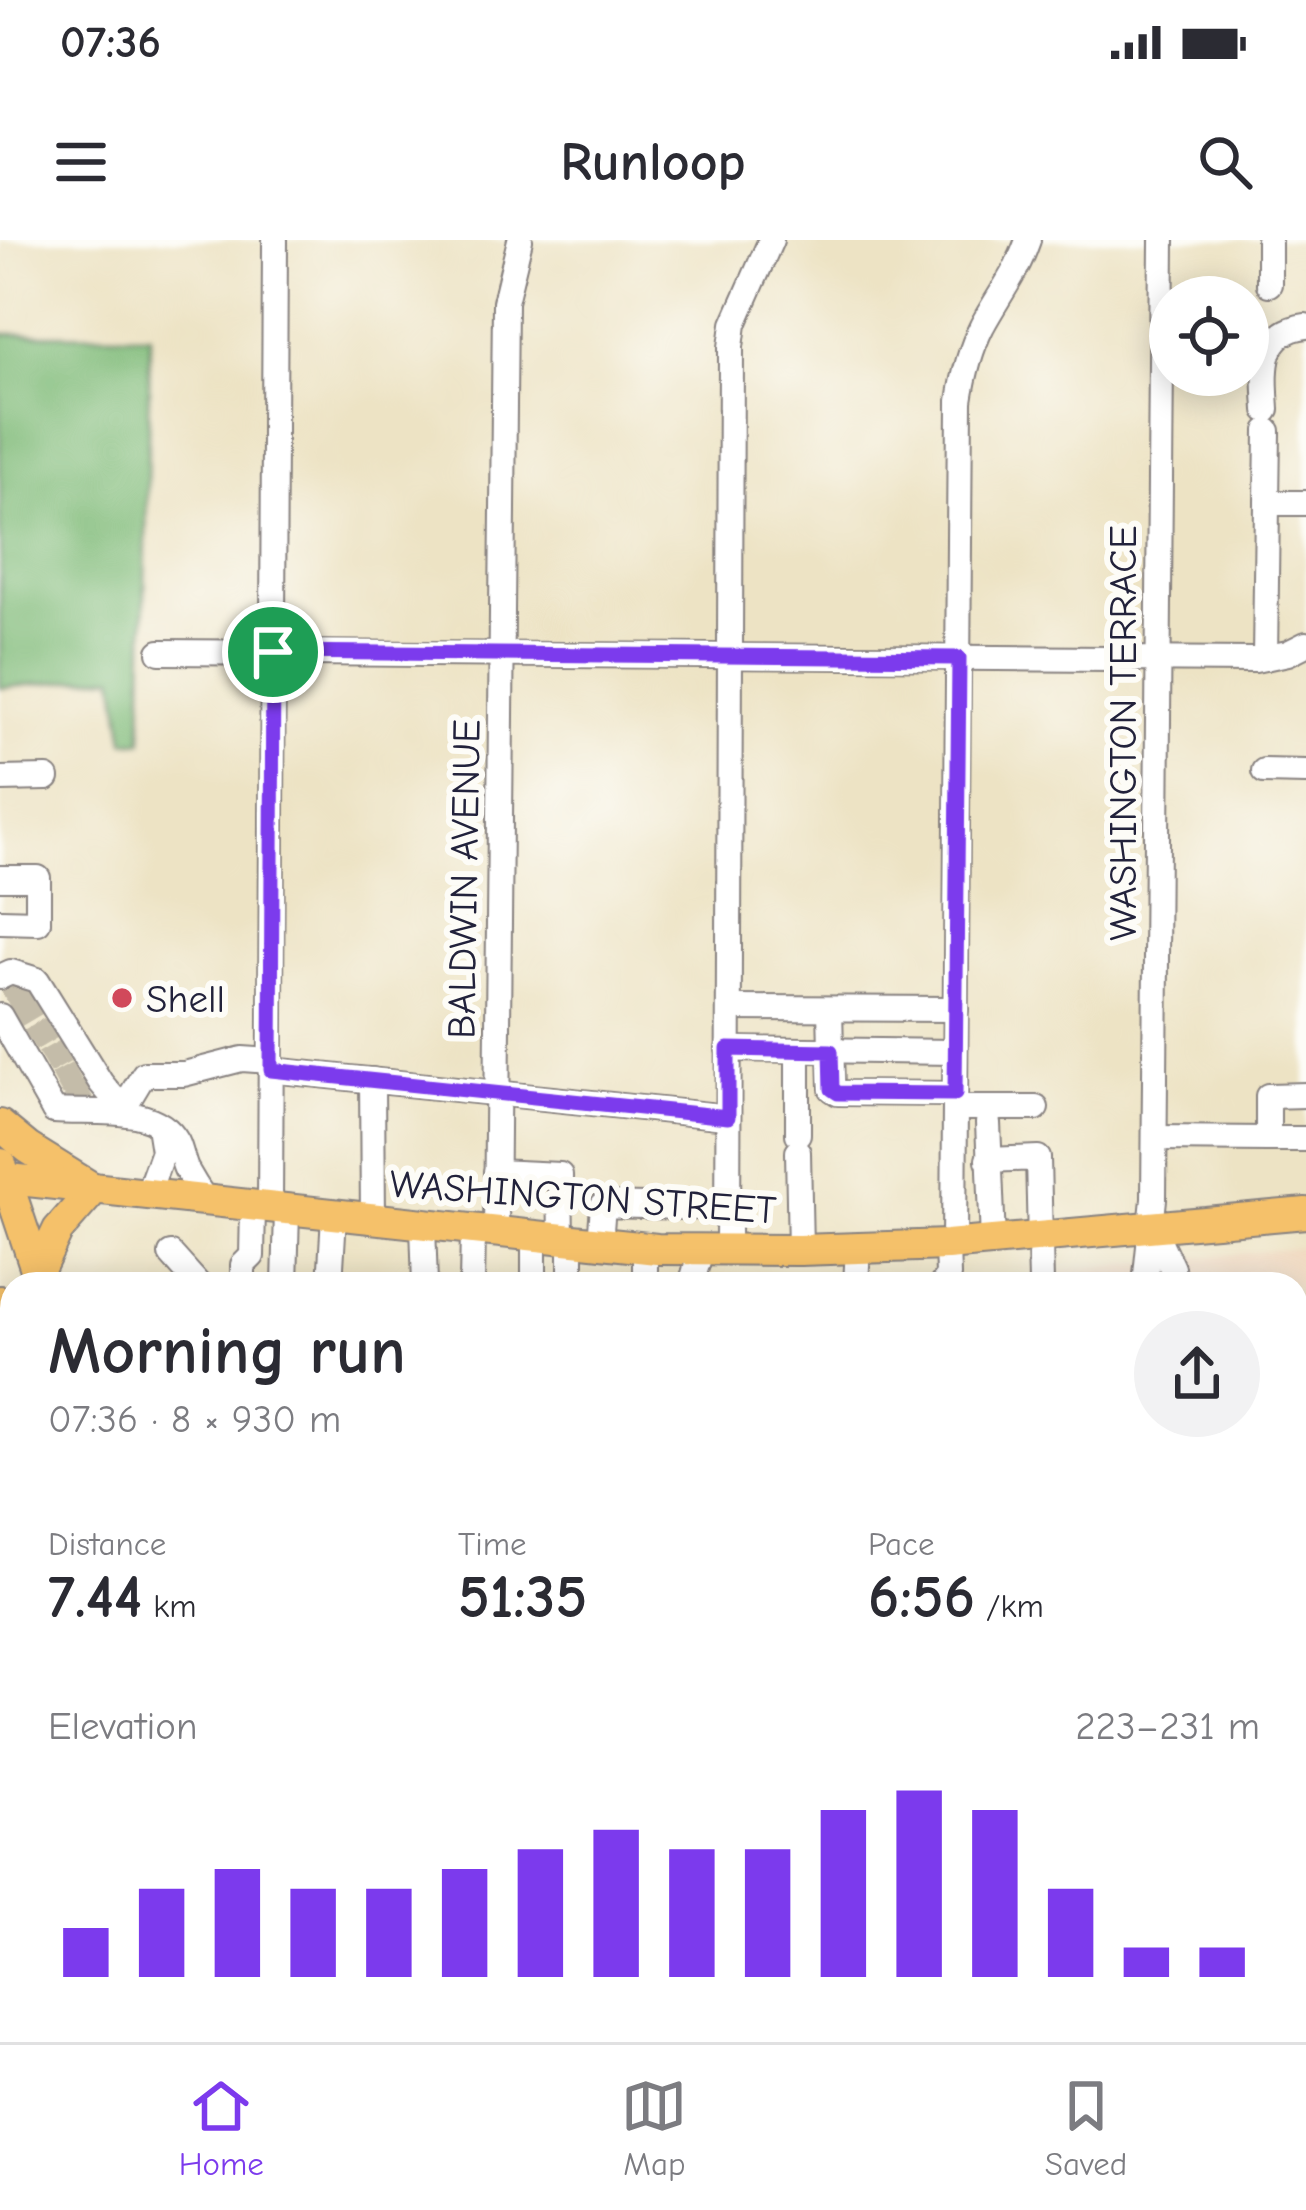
<!DOCTYPE html>
<html lang="en">
<head>
<meta charset="utf-8">
<style>
	body { margin:0; font-family:"Comic Neue",sans-serif; background:#f2f2f3; color:#2b2b33; height:100vh; display:flex; flex-direction:column; font-size:45px; white-space:nowrap }
	* { box-sizing:border-box; margin:0 }
	p { font-size:39px; color:#7c7c81 }
	.icon { flex:none; width:66px; height:66px; fill:none; stroke:currentColor; stroke-width:2; stroke-linecap:round; stroke-linejoin:round }
	.map { position:relative; flex:1; overflow:hidden }
	.side { position:absolute; left:0px; top:1032px; width:1308px; height:771px; display:flex; flex-direction:column; background:#fff; border-radius:36px 36px 0 0; box-shadow:0 6px 30px #0003 }
	.side>* { flex:none }
	.tools { position:absolute; left:1149px; top:36px; display:grid; gap:24px }
	.tools a { display:grid; place-items:center; width:120px; height:120px; border-radius:50%; background:#fff; box-shadow:0 6px 30px #0003; font-size:60px }
	.pin { position:absolute; display:grid; place-items:center; width:102px; height:102px; color:#fff; margin:-51px; border:6px solid #fff; border-radius:50%; box-shadow:0 3px 12px #0007 }
	.round { display:grid; place-items:center; flex:none; width:126px; height:126px; border-radius:63px; background:#f2f2f3 }
	.head { display:flex; align-items:center; justify-content:space-between; height:204px; padding:0 48px }
	h1 { font-size:66px; font-weight:700; line-height:90px }
	.metrics { display:grid; grid-template-columns:repeat(3,1fr); gap:18px; height:204px; padding:12px 48px }
	.metrics div { display:grid; align-content:center }
	.metrics b { font-size:60px; font-weight:700 }
	.metrics small { font-size:33px; font-weight:400 }
	.metrics p { font-size:33px }
	.chart { height:336px; padding:24px 48px }
	.chart p { display:flex; justify-content:space-between }
	.chart svg { width:100%; height:216px; margin-top:12px; stroke:#7c3aed; stroke-width:6 }
	.status { display:flex; justify-content:space-between; align-items:center; height:84px; padding:0 60px; background:#fff; direction:ltr }
	.status svg { height:33px; fill:currentColor }
	header { display:flex; justify-content:space-between; align-items:center; height:156px; padding:0 48px; background:#fff; font-size:54px; font-weight:700 }
	.dock { display:flex; justify-content:space-around; align-items:center; height:168px; border-top:3px solid #e1e1e2; background:#fff; font-size:33px; color:#7c7c81 }
	.dock a { display:grid; justify-items:center; gap:6px }
	.dock .current { color:#7c3aed }
	.map>svg:first-child { display:block }
	.built { fill:#efd6bb }
	.forest { fill:#81bc7a; stroke:#526f5a; stroke-width:3 }
	.lines { fill:none; stroke-linecap:round; stroke-linejoin:round }
	.minor-tunnel { stroke:#c4bca9; stroke-width:24; stroke-dasharray:24 12; stroke-linecap:butt }
	.minor-casing { stroke:#888280; stroke-width:28 }
	.major-casing { stroke:#888280; stroke-width:34 }
	.path { stroke:#888280; stroke-width:3; stroke-dasharray:9 9; stroke-linecap:butt }
	.minor { stroke:#fff; stroke-width:24 }
	.major { stroke:#f5c16b; stroke-width:30 }
	.route-casing { stroke:#fff; stroke-width:24 }
	.route { stroke:#7c3aed; stroke-width:15 }
	.poi-dot { fill:#d1495b; stroke:#fdfcf7; stroke-width:4.5 }
	.labels { text-anchor:middle; stroke-width:12; stroke-linejoin:round; paint-order:stroke }
	.street-label { font-size:39px; fill:#22223b; stroke:#fdfcf7 }
	.poi-label { font-size:39px; fill:#22223b; stroke:#fdfcf7; text-anchor:start }
</style>
</head>
<body>
<div class="status"><b>07:36</b><svg viewBox="0 0 49 12"><path d="M0 12V9h3v3zM5 12V6h3v6zM10 12V3h3v9zM15 12V0h3v12zM26 1h20v11H26zM47 4h2v5h-2z"/></svg></div>
<header><svg class="icon" aria-label="menu" viewBox="0 0 24 24"><path d="M4 6h16M4 12h16M4 18h16"/></svg>Runloop<svg class="icon" aria-label="search" viewBox="0 0 24 24"><circle cx="10" cy="10" r="6"/><path d="M15 15l6 6"/></svg></header>
<div class="map">
<svg width="1306" height="1802" viewBox="0 0 1306 1802">
	<rect width="100%" height="100%" fill="#fdfcf7"/>
	<filter id="ink" filterUnits="userSpaceOnUse"><feTurbulence type="fractalNoise" baseFrequency=".00833" numOctaves="2"/><feDisplacementMap in="SourceGraphic" scale="24" xChannelSelector="R" yChannelSelector="G"/><feConvolveMatrix kernelMatrix="1 2 1 2 8 2 1 2 1" color-interpolation-filters="sRGB"/></filter>
	<filter id="wash" filterUnits="userSpaceOnUse"><feTurbulence type="fractalNoise" baseFrequency=".004" numOctaves="4" result="noise"/><feDisplacementMap in="SourceGraphic" scale="48" xChannelSelector="R" yChannelSelector="G"/><feGaussianBlur stdDeviation="2.7" result="paint"/><feColorMatrix in="noise" values="0 0 0 0 0 0 0 0 0 0 0 0 0 0 0 0 0 1.4 0 .05"/><feComposite in="paint" operator="in"/></filter>
	<g filter="url(#wash)">
		<rect width="100%" height="100%" fill="#ede3c4"/>
		<!-- built -->
		<polygon class="built" points="1306,1007 1306,1802 1051,1802 1051,1791 1296,1791 1296,1044 1059,1044 1059,1032"/>
		<!-- forest -->
		<g class="forest">
			<polygon points="0,94 150,95 142,501 125,501 115,436 0,448"/>
			<polygon points="1306,1548 1306,1802 1143,1802 1140,1791 1296,1791 1296,1549"/>
		</g>
	</g>
	<g filter="url(#ink)">
		<g class="lines">
			<!-- minor-tunnel -->
			<g class="minor-tunnel">
				<polyline points="5,758 32,743"/>
				<polyline points="15,776 42,760"/>
				<polyline points="30,800 57,784"/>
				<polyline points="44,823 71,808"/>
				<polyline points="57,845 84,830"/>
				<polyline points="68,862 94,847"/>
			</g>
			<defs>
				<g id="minor">
					<polyline points="1269,44 1269,0"/>
					<path d="M 1267,170 C 1265,133 1259,92 1306,86"/>
					<polyline points="1268,191 1267,263 1306,263"/>
					<polyline points="160,412 1255,420 1288,413 1306,404"/>
					<polyline points="1265,418 1267,263"/>
					<polyline points="1264,531 1306,532"/>
					<polyline points="0,539 47,538"/>
					<polyline points="0,638 38,638 38,682 0,681"/>
					<polyline points="0,737 11,732 37,740 101,843 123,869 144,834 184,834 242,819 271,821"/>
					<polyline points="729,768 956,769"/>
					<polyline points="830,769 832,849 838,853 955,854"/>
					<polyline points="0,776 54,871"/>
					<polyline points="728,809 955,812"/>
					<polyline points="798,810 798,894"/>
					<polyline points="271,830 728,877"/>
					<polyline points="372,840 373,981"/>
					<polyline points="1306,855 1268,856 1268,899 1306,899"/>
					<polyline points="955,868 1036,868"/>
					<path d="M 54,871 C 90,874 156,863 177,902 C 181,910 182,920 186,929 C 192,940 199,951 206,961"/>
					<polyline points="988,883 993,1001"/>
					<polyline points="1155,898 1268,899"/>
					<polyline points="798,912 800,1010"/>
					<polyline points="988,920 1038,918 1041,1044"/>
					<polyline points="496,932 560,935 561,999"/>
					<polyline points="147,955 163,911 159,886"/>
					<polyline points="270,969 275,0"/>
					<polyline points="423,986 425,1044"/>
					<polyline points="1153,987 1172,1028 1174,1044"/>
					<polyline points="496,993 505,62 520,0"/>
					<polyline points="534,996 534,1044"/>
					<polyline points="571,1000 571,1044"/>
					<polyline points="600,1003 603,965 728,968"/>
					<path d="M 954,1004 L 960,161 C 964,134 970,110 982,86 C 998,56 1017,33 1028,0"/>
					<polyline points="645,1007 645,1044"/>
					<polyline points="728,1008 731,107 734,84 771,0"/>
					<polyline points="171,1014 198,1044"/>
					<polyline points="243,1044 243,1025 252,1016 253,967"/>
					<polyline points="285,1044 287,971"/>
					<polyline points="330,1044 334,976"/>
					<polyline points="472,1044 473,991"/>
					<polyline points="691,1044 702,1008"/>
					<polyline points="856,1044 858,1007"/>
					<polyline points="942,1044 948,1036 947,1005"/>
					<polyline points="1145,1044 1154,959 1162,0"/>
					<polyline points="1296,1099 1306,1089"/>
					<polyline points="0,1138 12,1147"/>
					<polyline points="1,1250 1,1337"/>
					<polyline points="1296,1267 1306,1268"/>
					<polyline points="1296,1469 1306,1470"/>
					<polyline points="1296,1491 1306,1493"/>
					<polyline points="0,1520 12,1520"/>
					<polyline points="0,1782 12,1782"/>
					<polyline points="469,1791 641,1793"/>
					<polyline points="171,1802 179,1791 248,1792"/>
					<polyline points="1035,1802 1035,1791"/>
				</g>
				<g id="major">
					<polyline points="0,885 28,908 94,949 58,990 38,1032"/>
					<polyline points="1,924 39,1038"/>
					<polyline points="0,938 657,1009 800,1010 947,1005 1306,973"/>
					<polyline points="0,1061 12,1109"/>
					<polyline points="118,1802 119,1791"/>
				</g>
			</defs>
			<!-- minor casing -->
			<use href="#minor" class="minor-casing"/>
			<!-- major casing -->
			<use href="#major" class="major-casing"/>
			<!-- path -->
			<g class="path">
				<polyline points="858,1791 858,1802"/>
				<polyline points="705,1793 705,1791"/>
				<polyline points="786,1802 786,1791"/>
			</g>
			<!-- minor -->
			<use href="#minor" class="minor"/>
			<!-- major -->
			<use href="#major" class="major"/>
		</g>
	</g>
	<g class="lines" filter="url(#ink)">
		<defs>
			<polygon id="route" points="273,412 959,418 955,854 838,853 832,849 831,811 728,809 728,877 271,830"/>
		</defs>
		<!-- route casing -->
		<use href="#route" class="route-casing"/>
		<!-- route -->
		<use href="#route" class="route"/>
	</g>
	<!-- markers -->
	<circle class="poi-dot" cx="122" cy="758" r="12"/>
	<g class="labels">
		<!-- street labels -->
		<g class="street-label">
			<text transform="translate(1122 493) rotate(-90)" y="14">WASHINGTON TERRACE</text>
			<text transform="translate(463 639) rotate(-89)" y="14">BALDWIN AVENUE</text>
			<text transform="translate(583 956) rotate(4)" y="14">WASHINGTON STREET</text>
		</g>
		<!-- poi labels -->
		<g class="poi-label">
			<text x="146" y="772">Shell</text>
		</g>
	</g>
</svg>
<div class="tools">
<a><svg class="icon" aria-label="locate" viewBox="0 0 24 24"><circle cx="12" cy="12" r="6"/><path d="M12 2v4M12 18v4M2 12h4M18 12h4"/></svg></a>
</div>
<div class="pin" style="left:273px;top:412px;background:#1e9e55"><svg class="icon" aria-label="arrive" viewBox="0 0 24 24"><path d="M6 21V4h12l-3 4 3 4H6"/></svg></div>
<section class="side">
<div class="head"><div><h1>Morning run</h1><p>07:36 · 8 × 930 m</p></div><a class="round"><svg class="icon" aria-label="share" viewBox="0 0 24 24"><path d="M12 15V3M7 8l5-5 5 5M5 13v7h14v-7"/></svg></a></div>
<div class="metrics">
<div><p>Distance</p><b>7.44<small> km</small></b></div>
<div><p>Time</p><b>51:35</b></div>
<div><p>Pace</p><b>6:56<small> /km</small></b></div>
</div>
<div class="chart"><p><span>Elevation</span>223–231 m</p>
<svg viewBox="0 0 160 44" preserveAspectRatio="none"><path d="M5 44V34M15 44V26M25 44V22M35 44V26M45 44V26M55 44V22M65 44V18M75 44V14M85 44V18M95 44V18M105 44V10M115 44V6M125 44V10M135 44V26M145 44V38M155 44V38"/></svg>
</div>
</section>
</div>
<nav class="dock">
<a class="current"><svg class="icon" aria-label="home" viewBox="0 0 24 24"><path d="M3 11l9-7 9 7M6 9v11h12V9"/></svg>Home</a>
<a><svg class="icon" aria-label="map" viewBox="0 0 24 24"><path d="M3 6l6-2 6 2 6-2v14l-6 2-6-2-6 2zM9 4v14M15 6v14"/></svg>Map</a>
<a><svg class="icon" aria-label="saved" viewBox="0 0 24 24"><path d="M7 4h10v16l-5-4-5 4z"/></svg>Saved</a>
</nav>
</body>
</html>
